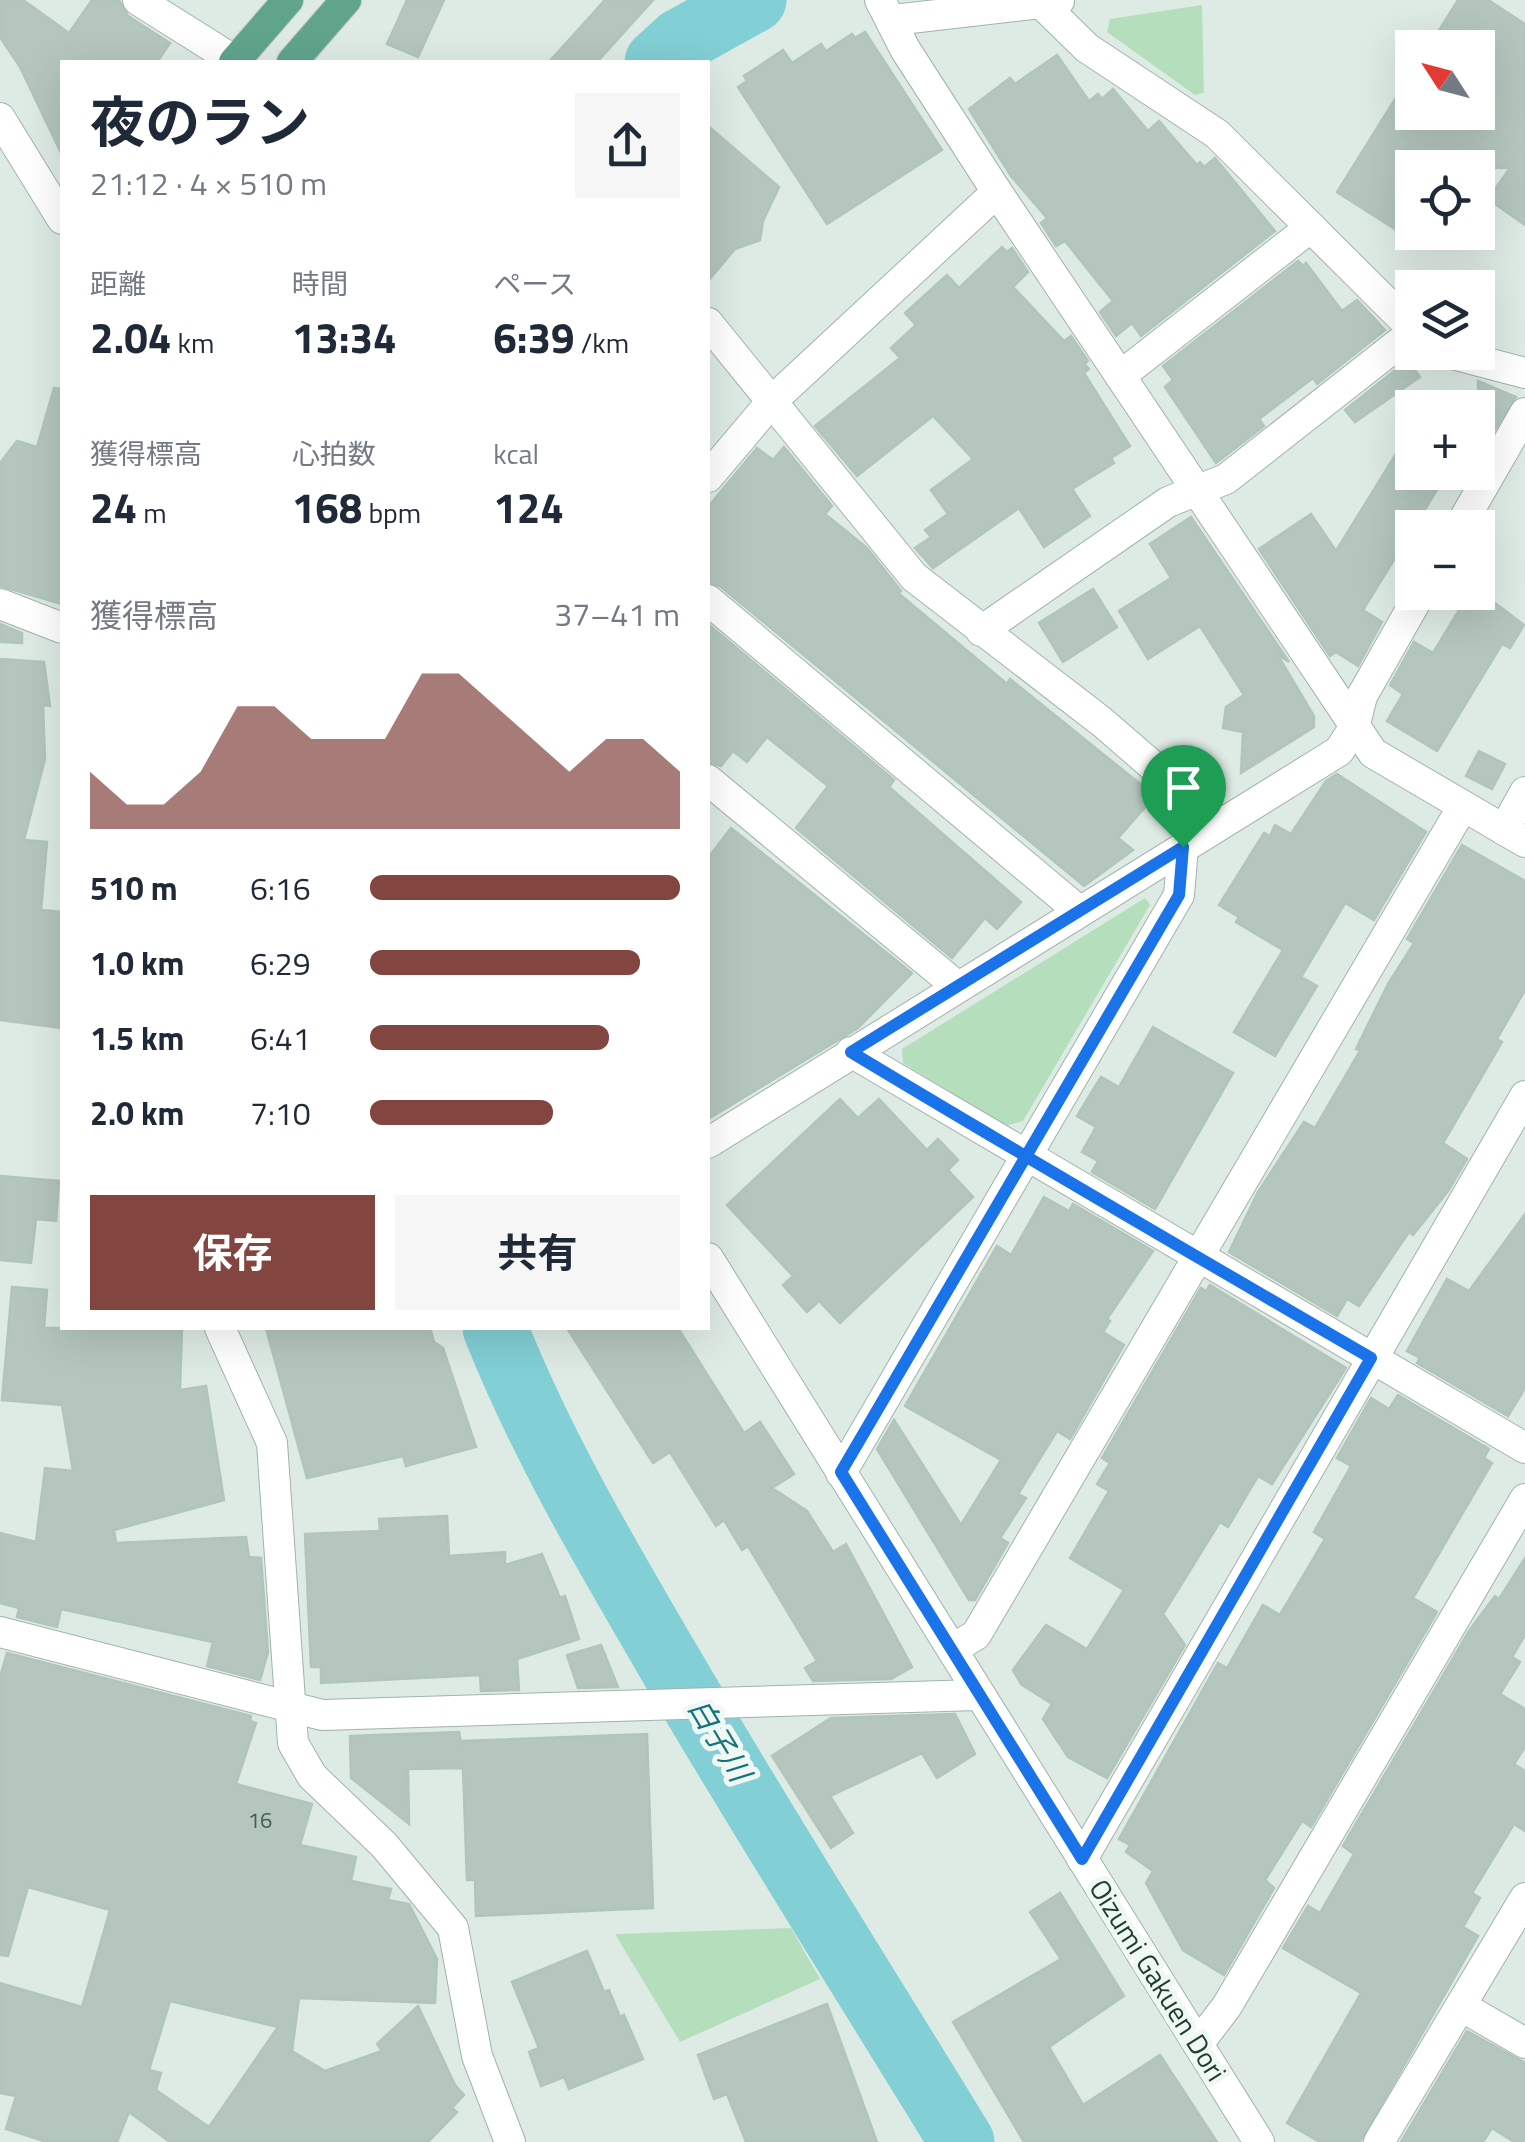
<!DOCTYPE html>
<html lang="ja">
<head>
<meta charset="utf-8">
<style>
	body { margin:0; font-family:"Titillium Web","Noto Sans JP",sans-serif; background:#f6f6f7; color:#1f2937; height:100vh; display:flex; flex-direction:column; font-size:38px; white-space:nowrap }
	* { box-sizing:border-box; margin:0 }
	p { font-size:32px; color:#747a83 }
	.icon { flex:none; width:55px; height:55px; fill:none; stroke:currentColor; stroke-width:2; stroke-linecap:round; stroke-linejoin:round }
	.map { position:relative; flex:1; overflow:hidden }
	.sheet { position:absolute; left:60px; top:60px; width:650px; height:1270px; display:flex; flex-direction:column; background:#fff; border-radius:0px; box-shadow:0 10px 40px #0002 }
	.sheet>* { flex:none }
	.needle { width:65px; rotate:306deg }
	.controls { position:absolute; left:1395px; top:30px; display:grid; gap:20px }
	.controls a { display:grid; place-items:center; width:100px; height:100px; border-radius:0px; background:#fff; box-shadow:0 10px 40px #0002; font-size:50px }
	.pin { position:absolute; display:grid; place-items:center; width:85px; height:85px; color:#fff; margin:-102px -42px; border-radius:50% 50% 50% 0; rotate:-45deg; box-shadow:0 0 10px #0007 }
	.pin .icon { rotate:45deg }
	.round { display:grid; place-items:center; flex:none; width:105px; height:105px; border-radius:0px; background:#f6f6f7 }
	.summary { display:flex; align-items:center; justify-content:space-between; height:170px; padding:0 30px }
	h1 { font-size:55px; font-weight:700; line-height:75px }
	.figures { display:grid; grid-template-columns:repeat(3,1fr); gap:15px; height:170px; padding:10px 30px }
	.figures div { display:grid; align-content:center }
	.figures b { font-size:42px; font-weight:700 }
	.figures small { font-size:28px; font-weight:400 }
	.figures p { font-size:28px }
	.chart { height:280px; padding:20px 30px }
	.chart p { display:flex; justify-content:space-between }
	.chart svg { width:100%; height:180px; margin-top:10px; fill:#824540; opacity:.7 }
	.action { display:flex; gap:20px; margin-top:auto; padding:20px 30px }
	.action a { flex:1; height:115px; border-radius:0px; background:#824540; color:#fff; font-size:40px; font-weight:700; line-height:115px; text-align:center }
	.action a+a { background:#f6f6f7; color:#1f2937 }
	ul { padding:0 30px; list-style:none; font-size:32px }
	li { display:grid; grid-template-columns:160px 120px 1fr; align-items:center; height:75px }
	li i { height:25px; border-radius:12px; background:#824540 }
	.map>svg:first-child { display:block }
	.green { fill:#b5debd }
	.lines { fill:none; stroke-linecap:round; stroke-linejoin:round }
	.river { stroke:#82cfd5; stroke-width:65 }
	.building { fill:#b4c6bd; stroke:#b1c5bb; stroke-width:2.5; fill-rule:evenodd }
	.minor-casing { stroke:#a1b3ab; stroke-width:32 }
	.major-casing { stroke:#c0c8c5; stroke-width:32 }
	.minor { stroke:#fff; stroke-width:30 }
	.major { stroke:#60a48c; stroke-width:30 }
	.route-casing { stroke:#fff; stroke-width:20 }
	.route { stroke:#1a73e8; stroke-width:12 }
	.labels { text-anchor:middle; stroke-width:10; stroke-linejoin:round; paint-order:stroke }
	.number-label { font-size:22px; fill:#445e54 }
	.street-label { font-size:28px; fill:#1f3c31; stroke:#eff8f2 }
	.water-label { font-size:30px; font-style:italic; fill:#15737b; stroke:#eff8f2 }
</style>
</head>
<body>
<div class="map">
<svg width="1525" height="2142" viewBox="0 0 1525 2142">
	<rect width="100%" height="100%" fill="#deebe4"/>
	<!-- green -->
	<g class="green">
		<polygon points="1202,5 1204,93 1195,95 1107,32 1110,19"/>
		<polygon points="1145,898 1150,905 1023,1121 1005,1126 903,1063 902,1049"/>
		<polygon points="791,1928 820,1979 680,2042 615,1934"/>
	</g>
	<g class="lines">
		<!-- river -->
		<g class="river">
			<polyline points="657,62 680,41 754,0"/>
			<path d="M 495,1328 C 541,1444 603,1549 666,1657 C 761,1820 863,1980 962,2142"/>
		</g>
	</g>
	<!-- building -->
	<g class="building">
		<polygon points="0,0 23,0 69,33 92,0 119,0 128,16 170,43 157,62 62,62 62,155 20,67 0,37"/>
		<polygon points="407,0 444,0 418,57 387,44"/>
		<polygon points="605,0 653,0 597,62 549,62"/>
		<polygon points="1458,0 1488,0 1525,24 1525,225 1488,199 1510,168 1412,168 1412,240 1337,192 1412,72 1412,112 1478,112 1478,48 1428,48"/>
		<polygon points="865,32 942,150 827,224 738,87 747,81 744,76 783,50 792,63 821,44 826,51 852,34 855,38"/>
		<polygon points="1057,55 1089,101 1098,94 1102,99 1113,89 1148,131 1159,121 1197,165 1200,162 1204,167 1215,158 1275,231 1141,336 1132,323 1116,336 1100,312 1113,301 1065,241 1056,246 1041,223 1047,218 1011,176 969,109 1010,78 1015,84"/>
		<polygon points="708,126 779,187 763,221 760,240 735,249 708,281"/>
		<polygon points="1002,247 1007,252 1012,248 1028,272 1013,287 1064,341 1071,336 1088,361 1084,364 1089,369 1084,373 1130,446 1111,458 1114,463 1072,489 1090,516 1044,547 1019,508 933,568 915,548 931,537 925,530 948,514 931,490 973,459 933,416 857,476 815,426 900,358 891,348 916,325 905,313 947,275 959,288"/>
		<polygon points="1298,261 1303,266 1306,263 1342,311 1357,300 1385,330 1317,384 1313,378 1259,419 1264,426 1216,463 1165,387 1173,380 1163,366"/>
		<polygon points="1408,360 1420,377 1355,422 1345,410"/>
		<polygon points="1478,381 1516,397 1478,456"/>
		<polygon points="54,388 62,389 62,604 0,586 0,463 17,441 37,447"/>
		<polygon points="1412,428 1412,472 1448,472 1363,610 1382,622 1358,666 1336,652 1330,656 1259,549 1311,514 1336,551"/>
		<polygon points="784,447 832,506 825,514 867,548 901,591 898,593 1007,684 1010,679 1155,796 1118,838 1133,850 1084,886 720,586 708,582 708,507 757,448 773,460"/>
		<polygon points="1191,517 1289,662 1277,654 1314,716 1314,727 1241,773 1243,732 1223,728 1226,707 1244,695 1200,626 1148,659 1119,611 1171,578 1150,544"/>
		<polygon points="1093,589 1117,627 1063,662 1039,623"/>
		<polygon points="1478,590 1524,625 1510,648 1502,644 1437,751 1387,721 1403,694 1390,685 1414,642 1433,653 1470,592"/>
		<polygon points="0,624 22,633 22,643 0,642"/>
		<polygon points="708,624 894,780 889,787 1021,902 997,929 985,918 952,958 796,828 828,786 767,737 747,762 733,751 721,766 708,762"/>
		<polygon points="0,659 44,662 50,706 43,705 45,759 24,840 47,842 41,910 62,912 62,1028 0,1020"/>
		<polygon points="1479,751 1505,764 1492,789 1466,776"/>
		<polygon points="1337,774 1426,832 1374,920 1345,903 1301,977 1317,986 1275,1056 1234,1032 1283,950 1236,922 1239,917 1219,905 1264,833 1270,836 1275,825 1291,834 1326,781"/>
		<polygon points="731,828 912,973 858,1028 708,1119 708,858"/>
		<polygon points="1462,845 1525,881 1525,990 1497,1039 1502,1042 1443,1143 1467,1159 1448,1191 1413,1235 1409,1232 1359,1306 1347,1299 1337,1316 1229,1252 1258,1192 1304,1122 1315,1128 1360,1051 1356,1049 1388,984 1414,943 1407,939"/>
		<polygon points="1153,1027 1233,1073 1155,1209 1092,1172 1098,1161 1082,1152 1096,1127 1077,1116 1101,1077 1119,1087"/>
		<polygon points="840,1099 858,1118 879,1099 927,1150 938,1139 958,1160 948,1170 973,1197 840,1323 819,1301 807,1312 783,1285 793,1276 727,1205"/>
		<polygon points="0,1176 59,1181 56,1221 36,1219 31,1263 0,1260"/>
		<polygon points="1044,1197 1069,1211 1073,1204 1153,1251 1107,1319 1110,1321 1103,1332 1124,1345 1070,1439 1057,1431 1018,1494 1026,1498 1000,1538 1008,1543 975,1600 969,1600 877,1449 894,1420 961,1525 1001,1460 905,1406 997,1246 1011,1255"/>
		<polygon points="1525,1214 1525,1388 1508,1416 1417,1363 1420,1358 1407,1351 1447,1279 1469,1291"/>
		<polygon points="1210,1285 1346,1368 1272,1484 1258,1476 1228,1527 1220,1522 1163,1614 1185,1645 1107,1778 1068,1757 1043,1719 1052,1704 1021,1684 1013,1670 1046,1625 1087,1649 1124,1590 1070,1558 1109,1491 1097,1484 1110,1463 1102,1458 1201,1288 1206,1291"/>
		<polygon points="12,1287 47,1290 44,1328 182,1328 180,1390 206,1386 224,1500 114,1530 116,1543 246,1537 249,1557 261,1558 268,1652 260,1680 207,1666 213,1642 61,1609 57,1627 17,1617 19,1608 0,1603 0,1533 36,1542 45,1468 73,1471 62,1405 2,1400"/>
		<polygon points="266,1328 430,1328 434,1342 443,1348 476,1447 406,1466 403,1456 307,1478"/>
		<polygon points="567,1328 678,1328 744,1433 760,1422 794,1474 772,1488 807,1511 833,1552 846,1544 912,1667 891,1679 813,1681 805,1668 817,1661 748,1546 742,1550 724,1520 716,1526 670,1452 653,1463"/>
		<polygon points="1398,1395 1489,1449 1484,1458 1492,1463 1413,1598 1437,1612 1311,1827 1302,1821 1265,1880 1274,1888 1224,1975 1183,1950 1146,1883 1153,1871 1126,1852 1130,1845 1119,1839 1218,1663 1227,1668 1263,1605 1280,1615 1325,1539 1314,1532 1351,1466 1337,1458 1371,1398 1389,1409"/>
		<polygon points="447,1516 449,1556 505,1552 505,1565 542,1554 560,1598 565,1596 579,1639 517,1659 519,1690 481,1691 480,1675 321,1683 321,1667 311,1667 305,1534 380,1531 379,1519"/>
		<polygon points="1525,1558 1525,1635 1512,1657 1520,1662 1500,1694 1525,1709 1525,1747 1514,1764 1525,1771 1525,1831 1514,1824 1472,1893 1480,1898 1463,1927 1478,1936 1360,2142 1320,2142 1287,2123 1361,1993 1283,1948 1308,1906 1320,1913 1354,1854 1343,1846 1469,1631 1495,1596 1499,1599"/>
		<polygon points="601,1645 618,1687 578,1688 567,1655"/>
		<path d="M 7,1653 L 251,1716 L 250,1721 L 256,1723 L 236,1784 L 312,1804 L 300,1845 L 356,1857 L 351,1881 L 391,1889 L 388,1900 L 409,1904 L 437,1959 L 435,2003 L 299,1998 L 292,2051 L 325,2071 L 382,2051 L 377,2044 L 418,2006 L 455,2085 L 464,2095 L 452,2108 L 457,2112 L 428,2142 L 170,2142 L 129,2112 L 117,2142 L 47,2142 L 6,2129 L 16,2096 L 0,2093 L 0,1983 L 82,2007 L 110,1910 L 28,1887 L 8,1956 L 0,1955 L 0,1677 ZM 170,2001 L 278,2027 L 209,2127 L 156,2090 L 161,2073 L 149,2070 Z"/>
		<polygon points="955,1714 975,1754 937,1778 922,1753 830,1796 853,1833 831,1848 772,1756 831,1718"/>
		<polygon points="459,1732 462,1749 462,1741 647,1734 653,1908 476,1916 475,1880 467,1880 463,1768 408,1769 409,1824 351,1778 350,1736"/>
		<polygon points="1060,1893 1124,1996 1049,2047 1083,2105 1160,2055 1217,2142 1024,2142 953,2022 1061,1959 1030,1912"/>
		<polygon points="587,1951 604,1992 609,1990 620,2017 624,2015 643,2059 569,2089 564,2077 541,2086 529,2052 539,2048 512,1982"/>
		<polygon points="827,2004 877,2142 746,2142 727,2094 714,2099 698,2055"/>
		<polygon points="1467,2031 1525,2063 1525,2142 1514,2142 1492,2128 1483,2142 1401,2142"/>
	</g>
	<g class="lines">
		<defs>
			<g id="minor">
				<polyline points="138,0 235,61"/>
				<polyline points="880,0 905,49 997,192 1373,753 1525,842"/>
				<polyline points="1042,4 1087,48 1217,134 1412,328"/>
				<polyline points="893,20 1059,1"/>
				<polyline points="0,118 62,219"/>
				<polyline points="708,323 914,577 1102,722 1220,824"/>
				<polyline points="1445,352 1525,373"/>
				<polyline points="1120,376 1311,227"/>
				<polyline points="708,477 773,400 997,192"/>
				<polyline points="1459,528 1525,413"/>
				<polyline points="708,600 1079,911"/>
				<polyline points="0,604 62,628"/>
				<polyline points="981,631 1168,502 1226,479 1412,333"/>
				<polyline points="708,780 958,987"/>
				<polyline points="1504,830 1525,792"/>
				<polyline points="851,1052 1525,1448"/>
				<polyline points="708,1143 1339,751 1354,728 1362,696 1421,592"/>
				<polyline points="708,1258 1259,2142"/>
				<polyline points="220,1328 272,1443 293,1743 312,1776 384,1845 453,1928 477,2056 510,2142"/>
				<polyline points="841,1473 1179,895 1183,847"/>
				<polyline points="0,1632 322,1715 977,1695"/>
				<polyline points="952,1649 976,1635 1463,806"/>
				<polyline points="1082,1859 1525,1096"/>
				<polyline points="1461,2006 1525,2043"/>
				<polyline points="1198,2044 1227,2006 1525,1499"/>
				<polyline points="1379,2142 1525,1898"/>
			</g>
			<g id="major">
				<polyline points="234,62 288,0"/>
				<polyline points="292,62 346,0"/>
			</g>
		</defs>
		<!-- minor casing -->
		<use href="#minor" class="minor-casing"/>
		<!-- major casing -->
		<use href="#major" class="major-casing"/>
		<!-- minor -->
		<use href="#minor" class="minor"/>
		<!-- major -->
		<use href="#major" class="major"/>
	</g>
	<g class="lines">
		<defs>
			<path id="route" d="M 1183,847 L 1179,895 L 841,1472 L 1082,1859 L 1371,1358 C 1197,1257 1023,1156 851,1052 L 1183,847"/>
		</defs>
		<!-- route casing -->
		<use href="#route" class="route-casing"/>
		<!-- route -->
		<use href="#route" class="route"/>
	</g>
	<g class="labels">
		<!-- number labels -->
		<g class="number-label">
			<text x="260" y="1828">16</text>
		</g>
		<!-- street labels -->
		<g class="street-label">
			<text transform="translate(1158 1980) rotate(58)" y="10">Oizumi Gakuen Dori</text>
		</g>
		<!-- water labels -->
		<g class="water-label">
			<text transform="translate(719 1740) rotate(59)" y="10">白子川</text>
		</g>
	</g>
</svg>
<div class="controls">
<a><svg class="needle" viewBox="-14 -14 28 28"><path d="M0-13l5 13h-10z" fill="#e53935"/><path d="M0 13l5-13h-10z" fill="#747a83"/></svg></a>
<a><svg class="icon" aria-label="locate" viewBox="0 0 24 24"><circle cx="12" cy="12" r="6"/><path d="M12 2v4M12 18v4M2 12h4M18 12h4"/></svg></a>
<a><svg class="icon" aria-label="layers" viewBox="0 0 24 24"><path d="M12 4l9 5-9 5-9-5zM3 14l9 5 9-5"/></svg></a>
<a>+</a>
<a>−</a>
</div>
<div class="pin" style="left:1183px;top:847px;background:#1e9e55"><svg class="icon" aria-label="arrive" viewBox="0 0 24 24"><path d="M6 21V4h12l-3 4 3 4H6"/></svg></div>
<section class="sheet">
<div class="summary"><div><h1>夜のラン</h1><p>21:12 · 4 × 510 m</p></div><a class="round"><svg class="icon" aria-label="share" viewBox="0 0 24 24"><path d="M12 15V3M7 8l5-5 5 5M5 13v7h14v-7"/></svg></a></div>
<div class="figures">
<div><p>距離</p><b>2.04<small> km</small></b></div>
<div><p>時間</p><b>13:34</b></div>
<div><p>ペース</p><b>6:39<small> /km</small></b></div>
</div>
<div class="figures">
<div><p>獲得標高</p><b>24<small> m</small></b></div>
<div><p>心拍数</p><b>168<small> bpm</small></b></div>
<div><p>kcal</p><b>124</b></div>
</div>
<div class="chart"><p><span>獲得標高</span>37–41 m</p>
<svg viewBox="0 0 160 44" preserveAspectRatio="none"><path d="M0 44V30L10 38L20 38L30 30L40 14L50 14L60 22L70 22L80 22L90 6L100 6L110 14L120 22L130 30L140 22L150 22L160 30V44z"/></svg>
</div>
<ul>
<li><b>510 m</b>6:16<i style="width:100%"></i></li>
<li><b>1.0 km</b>6:29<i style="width:87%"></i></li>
<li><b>1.5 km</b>6:41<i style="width:77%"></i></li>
<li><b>2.0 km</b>7:10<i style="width:59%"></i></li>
</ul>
<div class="action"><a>保存</a><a>共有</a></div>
</section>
</div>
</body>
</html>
